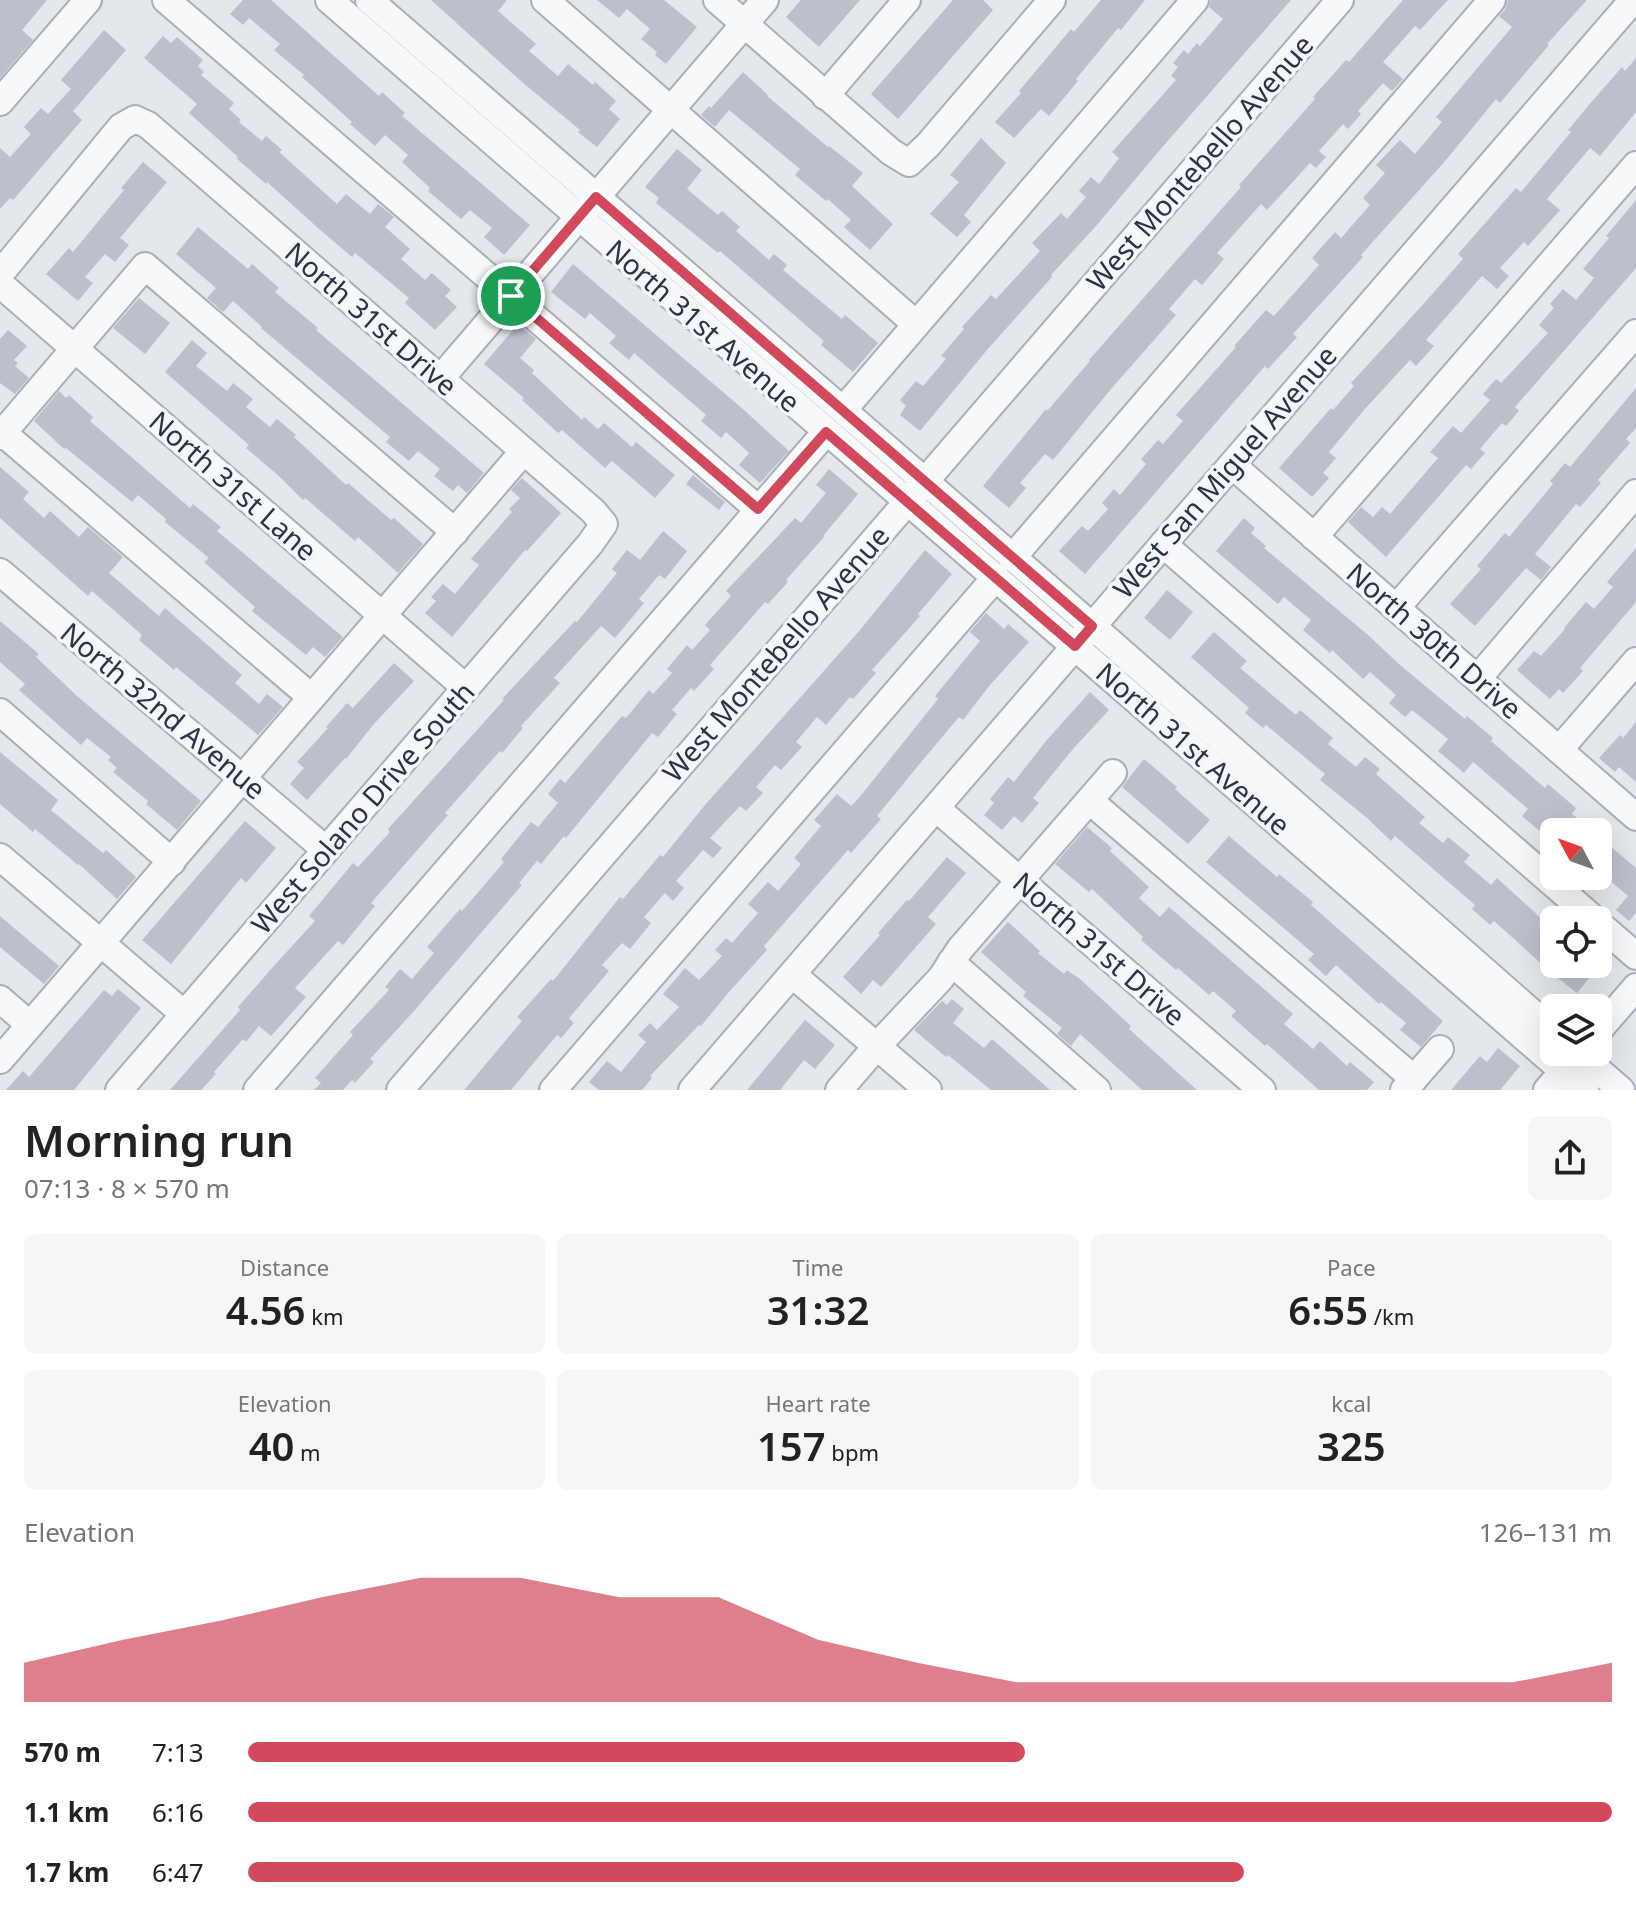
<!DOCTYPE html>
<html lang="en">
<head>
<meta charset="utf-8">
<style>
	body { margin:0; font-family:"Noto Sans",sans-serif; background:#f6f6f6; color:#222; height:100vh; display:flex; flex-direction:column; font-size:30px; white-space:nowrap }
	* { box-sizing:border-box; margin:0 }
	p { font-size:26px; color:#767676 }
	.icon { flex:none; width:44px; height:44px; fill:none; stroke:currentColor; stroke-width:2; stroke-linecap:round; stroke-linejoin:round }
	.map { position:relative; height:1090px; overflow:hidden }
	.drawer { display:flex; flex-direction:column; background:#fff; flex:1 }
	.drawer>* { flex:none }
	.needle { width:52px; rotate:311deg }
	.controls { position:absolute; left:1540px; top:818px; display:grid; gap:16px }
	.controls a { display:grid; place-items:center; width:72px; height:72px; border-radius:12px; background:#fff; box-shadow:0 8px 32px #0002; font-size:40px }
	.pin { position:absolute; display:grid; place-items:center; width:68px; height:68px; color:#fff; margin:-34px; border:4px solid #fff; border-radius:50%; box-shadow:0 2px 8px #0007 }
	.round { display:grid; place-items:center; flex:none; width:84px; height:84px; border-radius:12px; background:#f6f6f6 }
	.summary { display:flex; align-items:center; justify-content:space-between; height:136px; padding:0 24px }
	h1 { font-size:44px; font-weight:600; line-height:60px }
	.figures { display:grid; grid-template-columns:repeat(3,1fr); gap:12px; height:136px; padding:8px 24px }
	.figures div { display:grid; align-content:center; border-radius:12px; background:#f6f6f6; text-align:center }
	.figures b { font-size:40px; font-weight:600 }
	.figures small { font-size:22px; font-weight:400 }
	.figures p { font-size:22px }
	.chart { height:224px; padding:16px 24px }
	.chart p { display:flex; justify-content:space-between }
	.chart svg { width:100%; height:144px; margin-top:8px; fill:#d1495b; opacity:.7 }
	ul { padding:0 24px; list-style:none; font-size:26px }
	li { display:grid; grid-template-columns:128px 96px 1fr; align-items:center; height:60px }
	li i { height:20px; border-radius:10px; background:#d1495b }
	.map>svg:first-child { display:block }
	.building { fill:#bbc0ca }
	.lines { fill:none; stroke-linecap:round; stroke-linejoin:round }
	.minor-casing { stroke:#a9aeb7; stroke-width:30 }
	.minor { stroke:#f7f8fa; stroke-width:26 }
	.route-casing { stroke:#fff; stroke-width:16 }
	.route { stroke:#d1495b; stroke-width:10 }
	.labels { text-anchor:middle; stroke-width:7; stroke-linejoin:round; paint-order:stroke }
	.street-label { font-size:28px; fill:#2b3445; stroke:#f4f6f9 }
</style>
</head>
<body>
<div class="map">
<svg width="1636" height="1090" viewBox="0 0 1636 1090">
	<rect width="100%" height="100%" fill="#e4e7ec"/>
	<!-- building -->
	<g class="building">
		<polygon points="0,0 47,0 22,30 33,40 0,78"/>
		<polygon points="243,0 271,0 379,96 382,92 405,113 402,116 530,225 504,255 484,237 492,228 470,210 461,219 428,191 430,188 402,162 408,155 385,135 375,146 350,124 352,122 302,77 304,75 274,50 280,44 249,18 243,25 230,14"/>
		<polygon points="431,0 507,0 498,11 536,44 529,51 558,76 568,64 593,85 595,82 616,101 609,109 620,119 597,147 578,132 580,130 522,82"/>
		<polygon points="597,0 664,0 697,27 666,64 655,55 657,52 641,39 650,29 627,9 619,18"/>
		<polygon points="801,0 860,0 819,47 786,17"/>
		<polygon points="953,0 983,0 993,10 898,119 871,94"/>
		<polygon points="1101,0 1145,0 1121,30 1118,28 1076,79 1078,81 1049,116 1041,109 1014,138 995,122 1021,93 1019,91 1071,29 1074,32"/>
		<polygon points="1211,0 1291,0 1159,151 1096,226 1051,275 1052,277 987,350 920,431 900,415 906,406 900,400 916,381 923,386 946,359 941,356 964,329 962,327 991,295 996,299 1040,251 1032,243 1061,213 1067,219 1086,197 1079,191 1091,177 1099,184 1119,158 1112,152 1176,80 1171,76 1178,67 1173,63 1184,50 1188,54 1197,43 1200,46 1223,19 1209,7"/>
		<polygon points="1403,0 1448,0 1420,30 1415,26 1383,62 1403,79 1392,91 1383,83 1358,111 1361,114 1348,129 1343,124 1319,151 1326,157 1316,168 1310,163 1267,210 1261,204 1217,253 1224,259 1202,285 1195,279 1169,309 1176,315 1111,389 1053,460 1045,454 1020,483 1026,488 1009,508 983,486 1046,409 1047,411 1090,361 1089,360 1241,187 1239,185 1315,99 1313,97 1346,60 1349,62"/>
		<polygon points="1508,0 1587,0 1547,44 1549,45 1500,103 1496,99 1446,160 1361,255 1363,257 1293,334 1297,337 1268,369 1265,366 1085,574 1059,551 1082,526 1088,531 1108,509 1102,503 1114,489 1120,495 1146,464 1141,459 1158,440 1163,444 1183,421 1176,415 1236,347 1234,346 1266,310 1274,316 1319,265 1312,258 1335,232 1341,238 1370,205 1363,198 1385,173 1376,165 1400,140 1415,154 1442,122 1436,117 1512,27 1499,16 1505,10"/>
		<polygon points="104,30 126,50 73,111 82,120 13,200 10,198 0,209 0,148 10,157 31,134 24,127 41,108 48,114 71,89 61,80"/>
		<polygon points="163,36 171,43 177,37 203,60 198,66 204,72 201,75 234,103 229,109 241,120 239,122 262,141 266,136 282,150 279,152 337,204 346,194 370,214 378,204 394,217 385,227 410,249 401,259 425,280 432,273 451,290 445,296 457,307 435,330 405,303 409,298 355,253 352,257 318,228 267,182 266,184 236,158 238,157 189,113 197,104 144,58"/>
		<polygon points="1636,58 1636,112 1600,156 1590,148 1547,199 1560,210 1528,246 1524,242 1500,268 1509,276 1497,289 1482,276 1426,340 1434,346 1416,366 1410,360 1364,410 1329,452 1336,458 1323,473 1329,478 1312,497 1279,468 1331,408 1333,410 1354,386 1351,383 1427,300 1463,259 1458,254 1516,188 1521,192 1571,132 1568,130 1588,106 1622,67 1625,71"/>
		<polygon points="743,72 768,95 767,96 828,147 829,146 863,173 852,186 893,224 870,250 844,227 851,220 828,199 826,201 795,175 800,169 729,110 715,127 701,115 709,106 711,108"/>
		<polygon points="981,138 1006,163 964,215 971,222 957,237 930,214 959,182 950,175"/>
		<polygon points="677,149 702,170 687,189 718,215 722,211 740,227 736,231 769,260 774,254 787,265 783,270 842,319 845,315 878,343 853,372 821,345 824,341 720,251 718,253 656,203 659,198 645,187"/>
		<polygon points="143,162 167,182 120,238 129,245 115,262 105,254 85,277 93,283 78,301 46,274 69,248 73,252 124,190 121,188"/>
		<polygon points="1636,200 1636,268 1515,407 1519,411 1506,426 1502,423 1480,449 1485,453 1471,469 1466,465 1386,557 1348,522 1361,507 1373,517 1382,507 1390,514 1438,458 1430,452 1453,426 1461,433 1490,400 1483,394 1496,379 1501,383 1548,333 1539,325 1554,308 1550,304 1563,289 1576,300 1594,278 1583,269 1609,238 1606,236"/>
		<polygon points="198,227 248,269 252,264 279,288 275,292 318,328 316,330 484,473 467,493 458,485 453,491 434,476 440,469 418,451 409,461 386,442 390,437 261,328 262,327 233,301 223,312 207,298 216,288 176,254"/>
		<polygon points="573,264 744,410 789,451 760,483 739,465 749,453 726,432 721,438 701,421 706,415 634,353 629,360 609,343 616,336 590,313 585,319 551,292"/>
		<polygon points="139,298 170,323 145,354 113,328"/>
		<polygon points="518,324 536,339 520,358 534,370 532,373 582,420 584,417 598,429 604,423 632,447 636,442 675,475 655,498 612,461 605,468 562,430 558,433 522,400 524,398 484,364"/>
		<polygon points="8,330 27,346 14,360 18,363 15,366 29,378 15,394 0,383 0,339"/>
		<polygon points="192,340 207,353 196,366 227,391 233,383 253,399 246,407 270,427 277,419 296,435 294,437 346,485 348,483 391,520 394,518 423,544 398,573 358,537 355,541 305,498 303,500 279,476 246,448 249,445 165,372"/>
		<polygon points="1636,388 1636,428 1626,439 1630,443 1598,480 1601,483 1580,507 1576,504 1535,554 1551,567 1541,580 1526,568 1475,626 1450,604 1481,569 1477,566 1505,533 1509,537 1553,484 1550,481 1565,463 1570,467"/>
		<polygon points="59,391 66,398 69,395 93,417 90,421 190,508 193,504 221,527 217,531 343,637 325,657 313,647 306,655 252,611 255,607 204,562 209,558 165,522 166,519 138,495 132,502 66,448 64,449 34,421"/>
		<polygon points="0,467 29,492 23,499 44,518 50,511 79,537 88,527 123,557 109,573 159,616 165,608 242,675 235,683 259,704 267,694 283,707 258,735 176,667 174,670 139,640 142,635 92,591 88,596 0,518"/>
		<polygon points="829,469 858,494 823,536 824,537 786,580 788,582 768,604 765,602 710,665 714,669 694,691 691,688 672,710 677,714 658,737 652,733 566,838 564,836 541,864 537,861 519,883 522,885 414,1011 370,1059 374,1062 355,1083 352,1080 343,1090 314,1090 321,1083 315,1078 353,1035 350,1032 389,990 385,987 400,969 412,979 434,953 427,947 460,909 462,911 504,862 501,859 531,822 538,827 558,803 548,794 560,779 565,783 622,716 626,718 649,690 653,694 672,673 667,669 687,645 692,650 710,630 705,625 731,596 726,591 795,518 801,523 826,493 816,485"/>
		<polygon points="693,475 725,502 719,510 686,484"/>
		<polygon points="522,478 561,513 527,551 525,550 452,637 425,613 436,601 431,597 443,584 455,594 479,565 471,559 512,512 509,509 520,498 511,490"/>
		<polygon points="1244,518 1255,528 1251,533 1266,546 1264,548 1368,635 1400,665 1465,719 1467,716 1493,738 1491,741 1545,788 1548,784 1576,808 1572,814 1581,821 1572,832 1554,832 1554,843 1522,816 1528,809 1473,762 1464,773 1438,751 1448,739 1412,710 1405,717 1389,703 1396,695 1370,672 1363,679 1332,650 1330,653 1303,630 1311,620 1284,597 1278,604 1216,551"/>
		<polygon points="663,531 687,551 665,579 659,575 639,599 644,603 615,638 601,626 554,678 560,683 521,726 523,728 502,753 500,751 445,813 448,815 371,903 375,906 343,945 338,941 295,988 306,997 271,1036 259,1026 246,1042 243,1039 214,1072 216,1074 201,1090 170,1090 240,1010 238,1007 272,968 315,921 309,916 353,863 358,867 390,832 388,829 504,700 502,699 575,621 577,622 617,573 612,569 627,550 640,560"/>
		<polygon points="1636,548 1636,602 1580,668 1583,671 1563,693 1559,689 1550,699 1517,670 1534,651 1541,656 1565,629 1564,628 1586,602 1594,609 1613,587 1607,582"/>
		<polygon points="925,550 952,574 918,614 920,616 872,670 876,673 853,699 850,697 826,725 817,717 796,742 802,747 781,770 775,765 756,787 763,793 746,811 740,806 710,838 722,848 713,858 703,850 676,881 684,888 673,901 665,893 644,917 651,923 630,949 622,943 602,965 609,971 569,1018 574,1023 561,1038 557,1035 511,1090 464,1090 522,1021 517,1017 551,979 553,981 620,897 623,899 660,855 663,857 705,805 860,630"/>
		<polygon points="1167,590 1193,612 1170,640 1144,618"/>
		<polygon points="986,613 1004,629 1008,624 1029,642 990,685 963,720 959,717 922,761 877,816 881,819 851,853 848,850 764,946 767,950 729,992 701,1026 699,1025 650,1076 652,1078 642,1090 599,1090 589,1082 607,1061 621,1072 646,1042 638,1035 650,1023 657,1030 679,1007 663,994 685,968 699,980 722,956 715,950 726,938 732,943 758,913 748,904 768,882 778,891 801,864 794,858 821,826 814,820 837,794 851,806 858,799 938,699 935,696 980,641 970,632"/>
		<polygon points="0,621 39,654 36,657 77,696 201,801 177,830 146,804 148,801 113,772 117,768 108,760 111,757 87,738 81,745 19,690 25,684 0,662"/>
		<polygon points="1214,632 1247,661 1240,668 1296,715 1300,710 1333,738 1328,744 1356,767 1365,757 1380,769 1376,774 1425,817 1419,823 1443,843 1448,837 1470,855 1464,862 1491,885 1497,878 1554,930 1554,964 1582,964 1593,973 1577,993 1554,975 1494,921 1490,925 1472,909 1475,905 1395,836 1391,841 1366,817 1320,780 1325,774 1266,725 1263,728 1245,713 1249,708 1191,657"/>
		<polygon points="394,663 414,681 373,725 346,759 345,758 307,800 290,784 304,768 297,762 328,728 326,727 347,703 353,708"/>
		<polygon points="1090,692 1109,710 1073,749 1033,798 1039,803 1022,823 1014,816 1002,830 984,815 994,803 990,799 1008,777 1014,782 1046,741"/>
		<polygon points="1636,722 1636,782 1619,767 1615,772 1599,758 1620,735 1623,738"/>
		<polygon points="0,752 58,800 51,810 103,853 106,850 136,877 117,899 79,864 78,865 35,829 33,832 0,804"/>
		<polygon points="1144,759 1177,787 1175,789 1210,820 1188,844 1122,787"/>
		<polygon points="245,821 276,848 246,883 241,878 171,964 142,940"/>
		<polygon points="1087,827 1112,848 1110,851 1149,887 1139,898 1160,917 1169,907 1293,1014 1284,1024 1313,1049 1320,1041 1347,1066 1350,1062 1374,1082 1367,1090 1319,1090 1267,1044 1265,1046 1231,1016 1236,1011 1213,991 1209,995 1178,968 1176,970 1141,940 1143,937 1092,889 1089,892 1055,864"/>
		<polygon points="1229,836 1277,877 1279,874 1313,902 1311,905 1443,1021 1421,1047 1400,1030 1406,1023 1381,1002 1379,1004 1336,965 1326,976 1308,960 1314,954 1206,862"/>
		<polygon points="1598,836 1636,868 1636,913 1629,921 1616,910 1628,896 1598,870"/>
		<polygon points="947,857 966,873 928,917 936,924 881,987 873,980 861,994 843,977 880,935 878,933 907,900 909,901"/>
		<polygon points="0,916 59,966 44,984 0,947"/>
		<polygon points="1008,922 1040,951 1038,953 1064,974 1067,970 1080,979 1131,1026 1129,1029 1197,1090 1142,1090 1080,1034 1071,1046 1057,1034 1062,1028 1023,996 1026,992 981,952"/>
		<polygon points="118,989 141,1008 74,1090 6,1090 23,1071 29,1077 104,990 112,996"/>
		<polygon points="952,999 964,1009 953,1023 984,1048 992,1039 1050,1090 991,1090 948,1055 946,1057 914,1030 942,1001 947,1005"/>
		<polygon points="805,1020 835,1045 815,1069 804,1060 780,1090 747,1090"/>
		<polygon points="1498,1048 1520,1066 1500,1090 1451,1090 1480,1056 1487,1062"/>
	</g>
	<g class="lines">
		<defs>
			<g id="minor">
				<polyline points="166,0 758,509"/>
				<path d="M 329,0 C 747,364 1169,724 1585,1090"/>
				<polyline points="369,0 1092,626 1554,1032"/>
				<polyline points="545,0 916,324"/>
				<polyline points="717,0 891,152 909,163 928,145 1052,0"/>
				<polyline points="825,96 907,0"/>
				<polyline points="0,102 88,0"/>
				<polyline points="0,274 121,127 135,119 148,125 593,511 604,524 590,544 119,1090"/>
				<polyline points="0,284 466,688"/>
				<polyline points="440,379 765,0"/>
				<polyline points="843,410 1195,0"/>
				<polyline points="3,433 311,697"/>
				<polyline points="0,436 145,266 455,532"/>
				<polyline points="1232,465 1636,817"/>
				<polyline points="1314,537 1636,165"/>
				<polyline points="1163,544 1595,920"/>
				<polyline points="1012,558 1492,0"/>
				<polyline points="0,572 326,850"/>
				<polyline points="1396,608 1636,333"/>
				<polyline points="1478,678 1636,493"/>
				<polyline points="0,712 172,862"/>
				<polyline points="1559,750 1636,661"/>
				<polyline points="1090,801 1414,1079"/>
				<polyline points="936,808 1262,1090"/>
				<polyline points="0,857 184,1014"/>
				<polyline points="1598,923 1636,956"/>
				<polyline points="951,962 1097,1090"/>
				<polyline points="793,975 928,1090"/>
				<polyline points="0,999 30,1025"/>
				<polyline points="1598,1031 1636,987"/>
				<polyline points="1577,1052 1621,1090"/>
				<polyline points="0,1060 523,452"/>
				<polyline points="257,1090 826,432"/>
				<polyline points="400,1090 1340,0"/>
				<polyline points="553,1090 996,577"/>
				<polyline points="692,1090 1633,0"/>
				<polyline points="839,1090 877,1046 941,978 960,949 1113,773"/>
				<polyline points="1404,1090 1440,1049"/>
				<polyline points="1547,1090 1575,1058"/>
			</g>
		</defs>
		<!-- minor casing -->
		<use href="#minor" class="minor-casing"/>
		<!-- minor -->
		<use href="#minor" class="minor"/>
	</g>
	<g class="lines">
		<defs>
			<polygon id="route" points="596,197 1092,626 1075,646 826,432 758,509 511,296"/>
		</defs>
		<!-- route casing -->
		<use href="#route" class="route-casing"/>
		<!-- route -->
		<use href="#route" class="route"/>
	</g>
	<g class="labels">
		<!-- street labels -->
		<g class="street-label">
			<text transform="translate(1200 163) rotate(-49)" y="10">West Montebello Avenue</text>
			<text transform="translate(371 319) rotate(41)" y="10">North 31st Drive</text>
			<text transform="translate(703 326) rotate(41)" y="10">North 31st Avenue</text>
			<text transform="translate(1225 472) rotate(-49)" y="10">West San Miguel Avenue</text>
			<text transform="translate(233 486) rotate(41)" y="10">North 31st Lane</text>
			<text transform="translate(1434 641) rotate(41)" y="10">North 30th Drive</text>
			<text transform="translate(776 654) rotate(-49)" y="10">West Montebello Avenue</text>
			<text transform="translate(163 711) rotate(40)" y="10">North 32nd Avenue</text>
			<text transform="translate(1193 749) rotate(41)" y="10">North 31st Avenue</text>
			<text transform="translate(363 808) rotate(-49)" y="10">West Solano Drive South</text>
			<text transform="translate(1099 949) rotate(41)" y="10">North 31st Drive</text>
		</g>
	</g>
</svg>
<div class="controls">
<a><svg class="needle" viewBox="-14 -14 28 28"><path d="M0-13l5 13h-10z" fill="#e53935"/><path d="M0 13l5-13h-10z" fill="#767676"/></svg></a>
<a><svg class="icon" aria-label="locate" viewBox="0 0 24 24"><circle cx="12" cy="12" r="6"/><path d="M12 2v4M12 18v4M2 12h4M18 12h4"/></svg></a>
<a><svg class="icon" aria-label="layers" viewBox="0 0 24 24"><path d="M12 4l9 5-9 5-9-5zM3 14l9 5 9-5"/></svg></a>
</div>
<div class="pin" style="left:511px;top:296px;background:#1e9e55"><svg class="icon" aria-label="arrive" viewBox="0 0 24 24"><path d="M6 21V4h12l-3 4 3 4H6"/></svg></div>
</div>
<section class="drawer">
<div class="summary"><div><h1>Morning run</h1><p>07:13 · 8 × 570 m</p></div><a class="round"><svg class="icon" aria-label="share" viewBox="0 0 24 24"><path d="M12 15V3M7 8l5-5 5 5M5 13v7h14v-7"/></svg></a></div>
<div class="figures">
<div><p>Distance</p><b>4.56<small> km</small></b></div>
<div><p>Time</p><b>31:32</b></div>
<div><p>Pace</p><b>6:55<small> /km</small></b></div>
</div>
<div class="figures">
<div><p>Elevation</p><b>40<small> m</small></b></div>
<div><p>Heart rate</p><b>157<small> bpm</small></b></div>
<div><p>kcal</p><b>325</b></div>
</div>
<div class="chart"><p><span>Elevation</span>126–131 m</p>
<svg viewBox="0 0 160 44" preserveAspectRatio="none"><path d="M0 44V32L10 25L20 19L30 12L40 6L50 6L60 12L70 12L80 25L90 32L100 38L110 38L120 38L130 38L140 38L150 38L160 32V44z"/></svg>
</div>
<ul>
<li><b>570 m</b>7:13<i style="width:57%"></i></li>
<li><b>1.1 km</b>6:16<i style="width:100%"></i></li>
<li><b>1.7 km</b>6:47<i style="width:73%"></i></li>
</ul>
</section>
</body>
</html>
